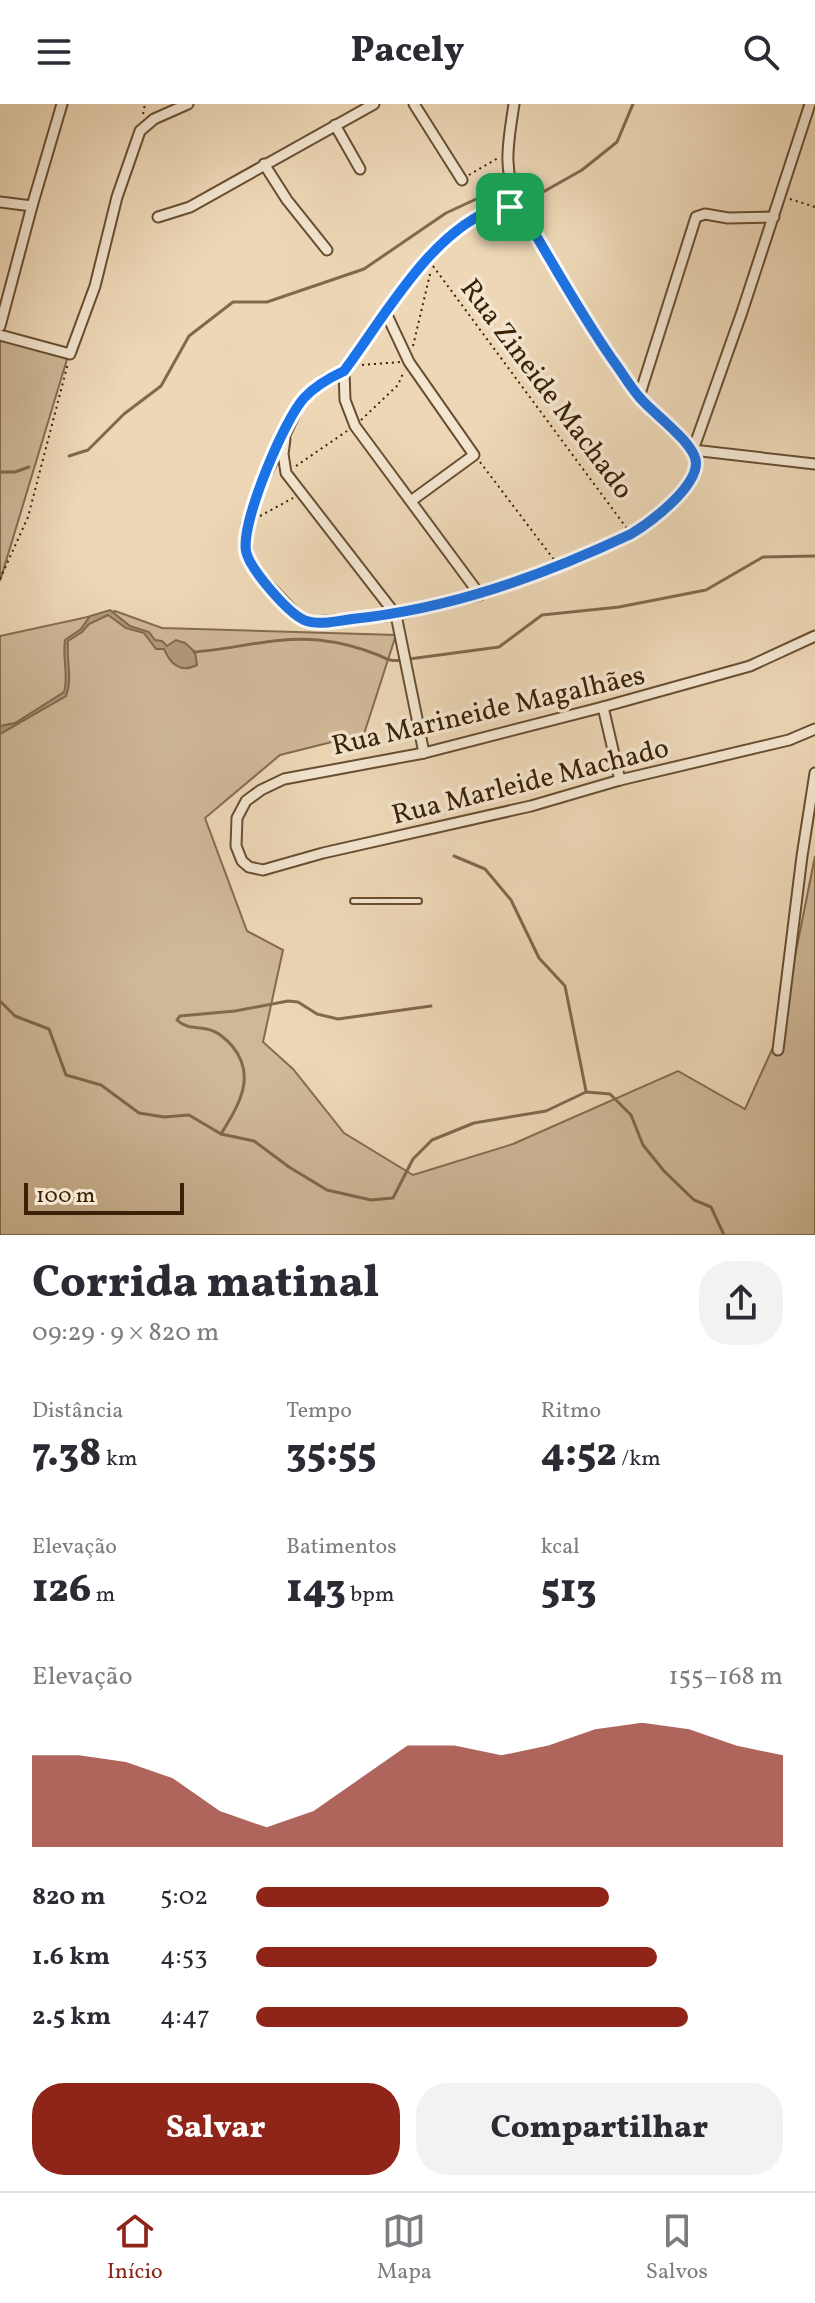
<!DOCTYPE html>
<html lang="pt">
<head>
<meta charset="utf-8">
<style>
	body { margin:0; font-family:Vollkorn,serif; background:#f2f2f3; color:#2b2b33; height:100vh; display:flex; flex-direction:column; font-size:30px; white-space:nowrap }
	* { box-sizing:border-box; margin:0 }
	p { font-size:26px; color:#7c7c81 }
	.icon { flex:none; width:44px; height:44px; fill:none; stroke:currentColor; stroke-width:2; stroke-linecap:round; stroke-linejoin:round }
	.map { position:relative; height:1131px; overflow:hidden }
	.drawer { display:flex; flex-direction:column; background:#fff; flex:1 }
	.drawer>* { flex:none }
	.scale { position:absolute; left:24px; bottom:20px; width:160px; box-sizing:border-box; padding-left:8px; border:4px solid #3b2105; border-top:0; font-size:22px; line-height:28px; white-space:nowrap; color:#3b2105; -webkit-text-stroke:6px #f3e5d0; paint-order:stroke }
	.pin { position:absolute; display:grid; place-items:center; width:68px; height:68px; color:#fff; margin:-34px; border-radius:16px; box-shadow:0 4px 12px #0006 }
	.round { display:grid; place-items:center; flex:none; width:84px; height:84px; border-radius:32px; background:#f2f2f3 }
	.head { display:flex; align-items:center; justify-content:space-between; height:136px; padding:0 32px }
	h1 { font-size:44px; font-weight:800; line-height:60px }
	.stats { display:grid; grid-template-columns:repeat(3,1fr); gap:12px; height:136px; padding:8px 32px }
	.stats div { display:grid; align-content:center }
	.stats b { font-size:40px; font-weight:800 }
	.stats small { font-size:22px; font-weight:400 }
	.stats p { font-size:22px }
	.chart { height:224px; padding:16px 32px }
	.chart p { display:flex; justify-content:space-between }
	.chart svg { width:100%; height:144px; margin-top:8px; fill:#8f2418; opacity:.7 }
	.action { display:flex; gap:16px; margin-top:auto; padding:16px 32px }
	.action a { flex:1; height:92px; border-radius:32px; background:#8f2418; color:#fff; font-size:32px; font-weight:800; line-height:92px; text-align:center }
	.action a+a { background:#f2f2f3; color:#2b2b33 }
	ul { padding:0 32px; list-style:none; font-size:26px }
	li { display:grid; grid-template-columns:128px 96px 1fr; align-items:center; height:60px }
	li i { height:20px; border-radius:10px; background:#8f2418 }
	header { display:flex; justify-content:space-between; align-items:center; height:104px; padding:0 32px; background:#fff; font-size:36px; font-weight:800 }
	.dock { display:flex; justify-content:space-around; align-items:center; height:112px; border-top:2px solid #e1e1e2; background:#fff; font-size:22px; color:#7c7c81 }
	.dock a { display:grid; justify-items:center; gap:4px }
	.dock .active { color:#8f2418 }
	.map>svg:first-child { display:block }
	.green { fill:#cfb898; stroke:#856c4e; stroke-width:2 }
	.water { fill:#b0997a; stroke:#81694b; stroke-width:2 }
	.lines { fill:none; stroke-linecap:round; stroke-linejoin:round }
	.stream { stroke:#81694b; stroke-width:3 }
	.lane-casing { stroke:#684e31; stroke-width:8 }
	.street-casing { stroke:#684e31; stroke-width:13 }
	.path { stroke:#3b2105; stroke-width:2; stroke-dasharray:2 4; stroke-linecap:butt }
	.lane { stroke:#f3e5d0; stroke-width:4 }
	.street { stroke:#f3e5d0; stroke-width:9 }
	.route-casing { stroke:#fff; stroke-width:16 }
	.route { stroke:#1a73e8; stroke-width:10 }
	.labels { text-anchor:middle; stroke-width:7; stroke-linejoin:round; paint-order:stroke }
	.street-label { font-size:28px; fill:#3b2105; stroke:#f3e5d0 }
</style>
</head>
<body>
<header><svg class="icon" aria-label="menu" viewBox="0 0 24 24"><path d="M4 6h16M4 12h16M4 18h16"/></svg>Pacely<svg class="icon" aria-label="search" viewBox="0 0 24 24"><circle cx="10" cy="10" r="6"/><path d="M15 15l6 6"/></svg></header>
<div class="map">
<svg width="815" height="1131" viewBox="0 0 815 1131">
	<rect width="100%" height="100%" fill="#edd7b6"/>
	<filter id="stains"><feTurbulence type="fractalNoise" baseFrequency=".0025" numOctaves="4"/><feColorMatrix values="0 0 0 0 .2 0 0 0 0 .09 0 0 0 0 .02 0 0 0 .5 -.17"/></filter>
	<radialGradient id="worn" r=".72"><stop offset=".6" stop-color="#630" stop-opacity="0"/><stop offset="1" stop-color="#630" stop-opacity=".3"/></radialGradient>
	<!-- green -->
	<g class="green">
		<polygon points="0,234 68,252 0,477"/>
		<polygon points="115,507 162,524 396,531 364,630 280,651 205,714 247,827 283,846 263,938 293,965 344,1029 413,1071 513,1040 678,967 745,1005 780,928 815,752 815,1131 0,1131 0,532"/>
	</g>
	<!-- water -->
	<path class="water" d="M 110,506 L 130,522 L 149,528 L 155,536 L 162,537 L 167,542 L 176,536 L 185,539 L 195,548 L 197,561 C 180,570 170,559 164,545 L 156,545 L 144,529 L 126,524 L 108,511 L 89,520 L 82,528 L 68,537 C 66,555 73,575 66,592 L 0,630 L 0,622 L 15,619 L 64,588 C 69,572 62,554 65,536 L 81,525 L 90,512 Z"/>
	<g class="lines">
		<!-- stream -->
		<g class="stream">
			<polyline points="69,352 88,346 124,310 161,282 189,232 233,198 267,198 364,165 446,109 485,91 527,79 543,88 582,66 617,38 633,0"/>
			<polyline points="0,368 15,368 29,363"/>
			<path d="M 194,548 C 236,545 275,532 318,536 C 337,538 361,544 378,551 C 388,555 390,558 401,556"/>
			<polyline points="409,555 499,543 542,511 619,503 706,486 763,453 815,452"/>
			<polyline points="454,752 485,765 511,796 539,854 565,882 586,987"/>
			<polyline points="0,897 15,912 49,925 66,971 101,981 139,1009 164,1013 189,1011 221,1030 254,1037 289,1063 327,1086 371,1096 393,1094 413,1055 432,1036 474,1019 546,1007 586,988 610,990 631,1011 643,1041 664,1067 694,1096 711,1103 724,1131"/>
			<path d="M 221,1030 C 238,1002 257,973 233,943 C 227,936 221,930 213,927 C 200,921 188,927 177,916 L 180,912 L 235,907 L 288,897 L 298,898 L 317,910 L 338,915 L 431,902"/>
		</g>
		<defs>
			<polyline id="lane" points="353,797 419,797"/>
			<g id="street">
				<polyline points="414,0 462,76"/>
				<path d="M 514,0 C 508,40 502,65 519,103 L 595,230 L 639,293 L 693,346 L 815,360"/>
				<polyline points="335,21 360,65"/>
				<polyline points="264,60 287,96 327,146"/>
				<polyline points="0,98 32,102 62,0"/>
				<polyline points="158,113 190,103 374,0"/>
				<polyline points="386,209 409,258 474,351 411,397"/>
				<polyline points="0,222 32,102"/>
				<polyline points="0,231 70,250 95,182 117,93 140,27 154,15 188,0"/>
				<path d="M 344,267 L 345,296 L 355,322 L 480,491 L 396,511 L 313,518 L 303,516 L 294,508 L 257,469 L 249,457 L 246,437 L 247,420 L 262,379 L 301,297 L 326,275 L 344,267 C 383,215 446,101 519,103"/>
				<polyline points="639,293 696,113 705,110 728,114 774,113"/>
				<polyline points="285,335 283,350 286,369 396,511 424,649"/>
				<polyline points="693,346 742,208 810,0"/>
				<polyline points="815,532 750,562 603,603 424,649 284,675 261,686 246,697 237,714 236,742 242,757 249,763 263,766 323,749 531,702 620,676 789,636 815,625"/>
				<polyline points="603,603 620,676"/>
				<polyline points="778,946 802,752 815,669"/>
			</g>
		</defs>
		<!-- lane casing -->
		<use href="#lane" class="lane-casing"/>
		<!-- street casing -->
		<use href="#street" class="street-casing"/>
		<!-- path -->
		<g class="path">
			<polyline points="143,10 145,0"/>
			<polyline points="469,71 498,54"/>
			<polyline points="790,95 815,103"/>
			<polyline points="433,162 631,430"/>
			<polyline points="413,242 431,166"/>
			<polyline points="362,261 400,258"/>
			<polyline points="361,316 398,281 404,267"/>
			<polyline points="480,358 558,461"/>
			<polyline points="296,362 347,327"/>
			<polyline points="260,412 293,394"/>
			<polyline points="0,475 28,413 68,259"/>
			<path d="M 488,488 C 536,470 588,455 633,429 C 653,418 699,380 695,355"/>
		</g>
		<!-- lane -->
		<use href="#lane" class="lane"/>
		<!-- street -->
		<use href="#street" class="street"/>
	</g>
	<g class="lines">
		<defs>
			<path id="route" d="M 500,103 L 519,103 C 550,154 578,206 612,255 C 622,268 630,283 641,295 C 654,310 696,340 696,359 C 696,384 651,418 631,430 C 542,472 450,505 352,515 C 338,517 318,522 304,516 C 287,508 249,464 246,447 C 241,418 284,316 304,294 C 315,282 329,274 344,267 C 384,214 433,123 500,103 Z"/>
		</defs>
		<!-- route casing -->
		<use href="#route" class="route-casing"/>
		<!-- route -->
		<use href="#route" class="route"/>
	</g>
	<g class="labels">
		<!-- street labels -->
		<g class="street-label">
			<text transform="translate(548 284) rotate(53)" y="10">Rua Zineide Machado</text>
			<text transform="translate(488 605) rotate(-13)" y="10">Rua Marineide Magalhães</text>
			<text transform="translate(530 676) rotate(-14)" y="10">Rua Marleide Machado</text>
		</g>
	</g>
	<rect width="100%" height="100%" filter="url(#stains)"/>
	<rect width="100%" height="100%" fill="url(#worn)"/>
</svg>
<div class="scale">100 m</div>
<div class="pin" style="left:510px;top:103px;background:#1e9e55"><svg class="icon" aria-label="arrive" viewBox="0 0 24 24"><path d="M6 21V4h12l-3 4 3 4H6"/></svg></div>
</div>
<section class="drawer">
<div class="head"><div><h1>Corrida matinal</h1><p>09:29 · 9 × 820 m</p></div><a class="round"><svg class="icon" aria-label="share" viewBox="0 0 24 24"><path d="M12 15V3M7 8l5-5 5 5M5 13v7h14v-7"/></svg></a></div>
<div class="stats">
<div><p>Distância</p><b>7.38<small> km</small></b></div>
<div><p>Tempo</p><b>35:55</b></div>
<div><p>Ritmo</p><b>4:52<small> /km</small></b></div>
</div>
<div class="stats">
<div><p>Elevação</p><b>126<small> m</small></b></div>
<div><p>Batimentos</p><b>143<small> bpm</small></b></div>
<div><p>kcal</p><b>513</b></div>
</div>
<div class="chart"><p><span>Elevação</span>155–168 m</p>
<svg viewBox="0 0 160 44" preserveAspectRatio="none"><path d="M0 44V16L10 16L20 18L30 23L40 33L50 38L60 33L70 23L80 13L90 13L100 16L110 13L120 8L130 6L140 8L150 13L160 16V44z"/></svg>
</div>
<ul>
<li><b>820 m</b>5:02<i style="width:67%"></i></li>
<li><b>1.6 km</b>4:53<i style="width:76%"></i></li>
<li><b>2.5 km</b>4:47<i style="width:82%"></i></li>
</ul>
<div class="action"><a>Salvar</a><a>Compartilhar</a></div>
</section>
<nav class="dock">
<a class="active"><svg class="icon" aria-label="home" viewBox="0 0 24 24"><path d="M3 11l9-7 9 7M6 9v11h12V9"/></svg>Início</a>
<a><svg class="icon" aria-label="map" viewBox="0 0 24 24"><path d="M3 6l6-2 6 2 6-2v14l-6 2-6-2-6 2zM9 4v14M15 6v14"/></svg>Mapa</a>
<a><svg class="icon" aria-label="saved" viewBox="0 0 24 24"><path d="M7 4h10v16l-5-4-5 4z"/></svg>Salvos</a>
</nav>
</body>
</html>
